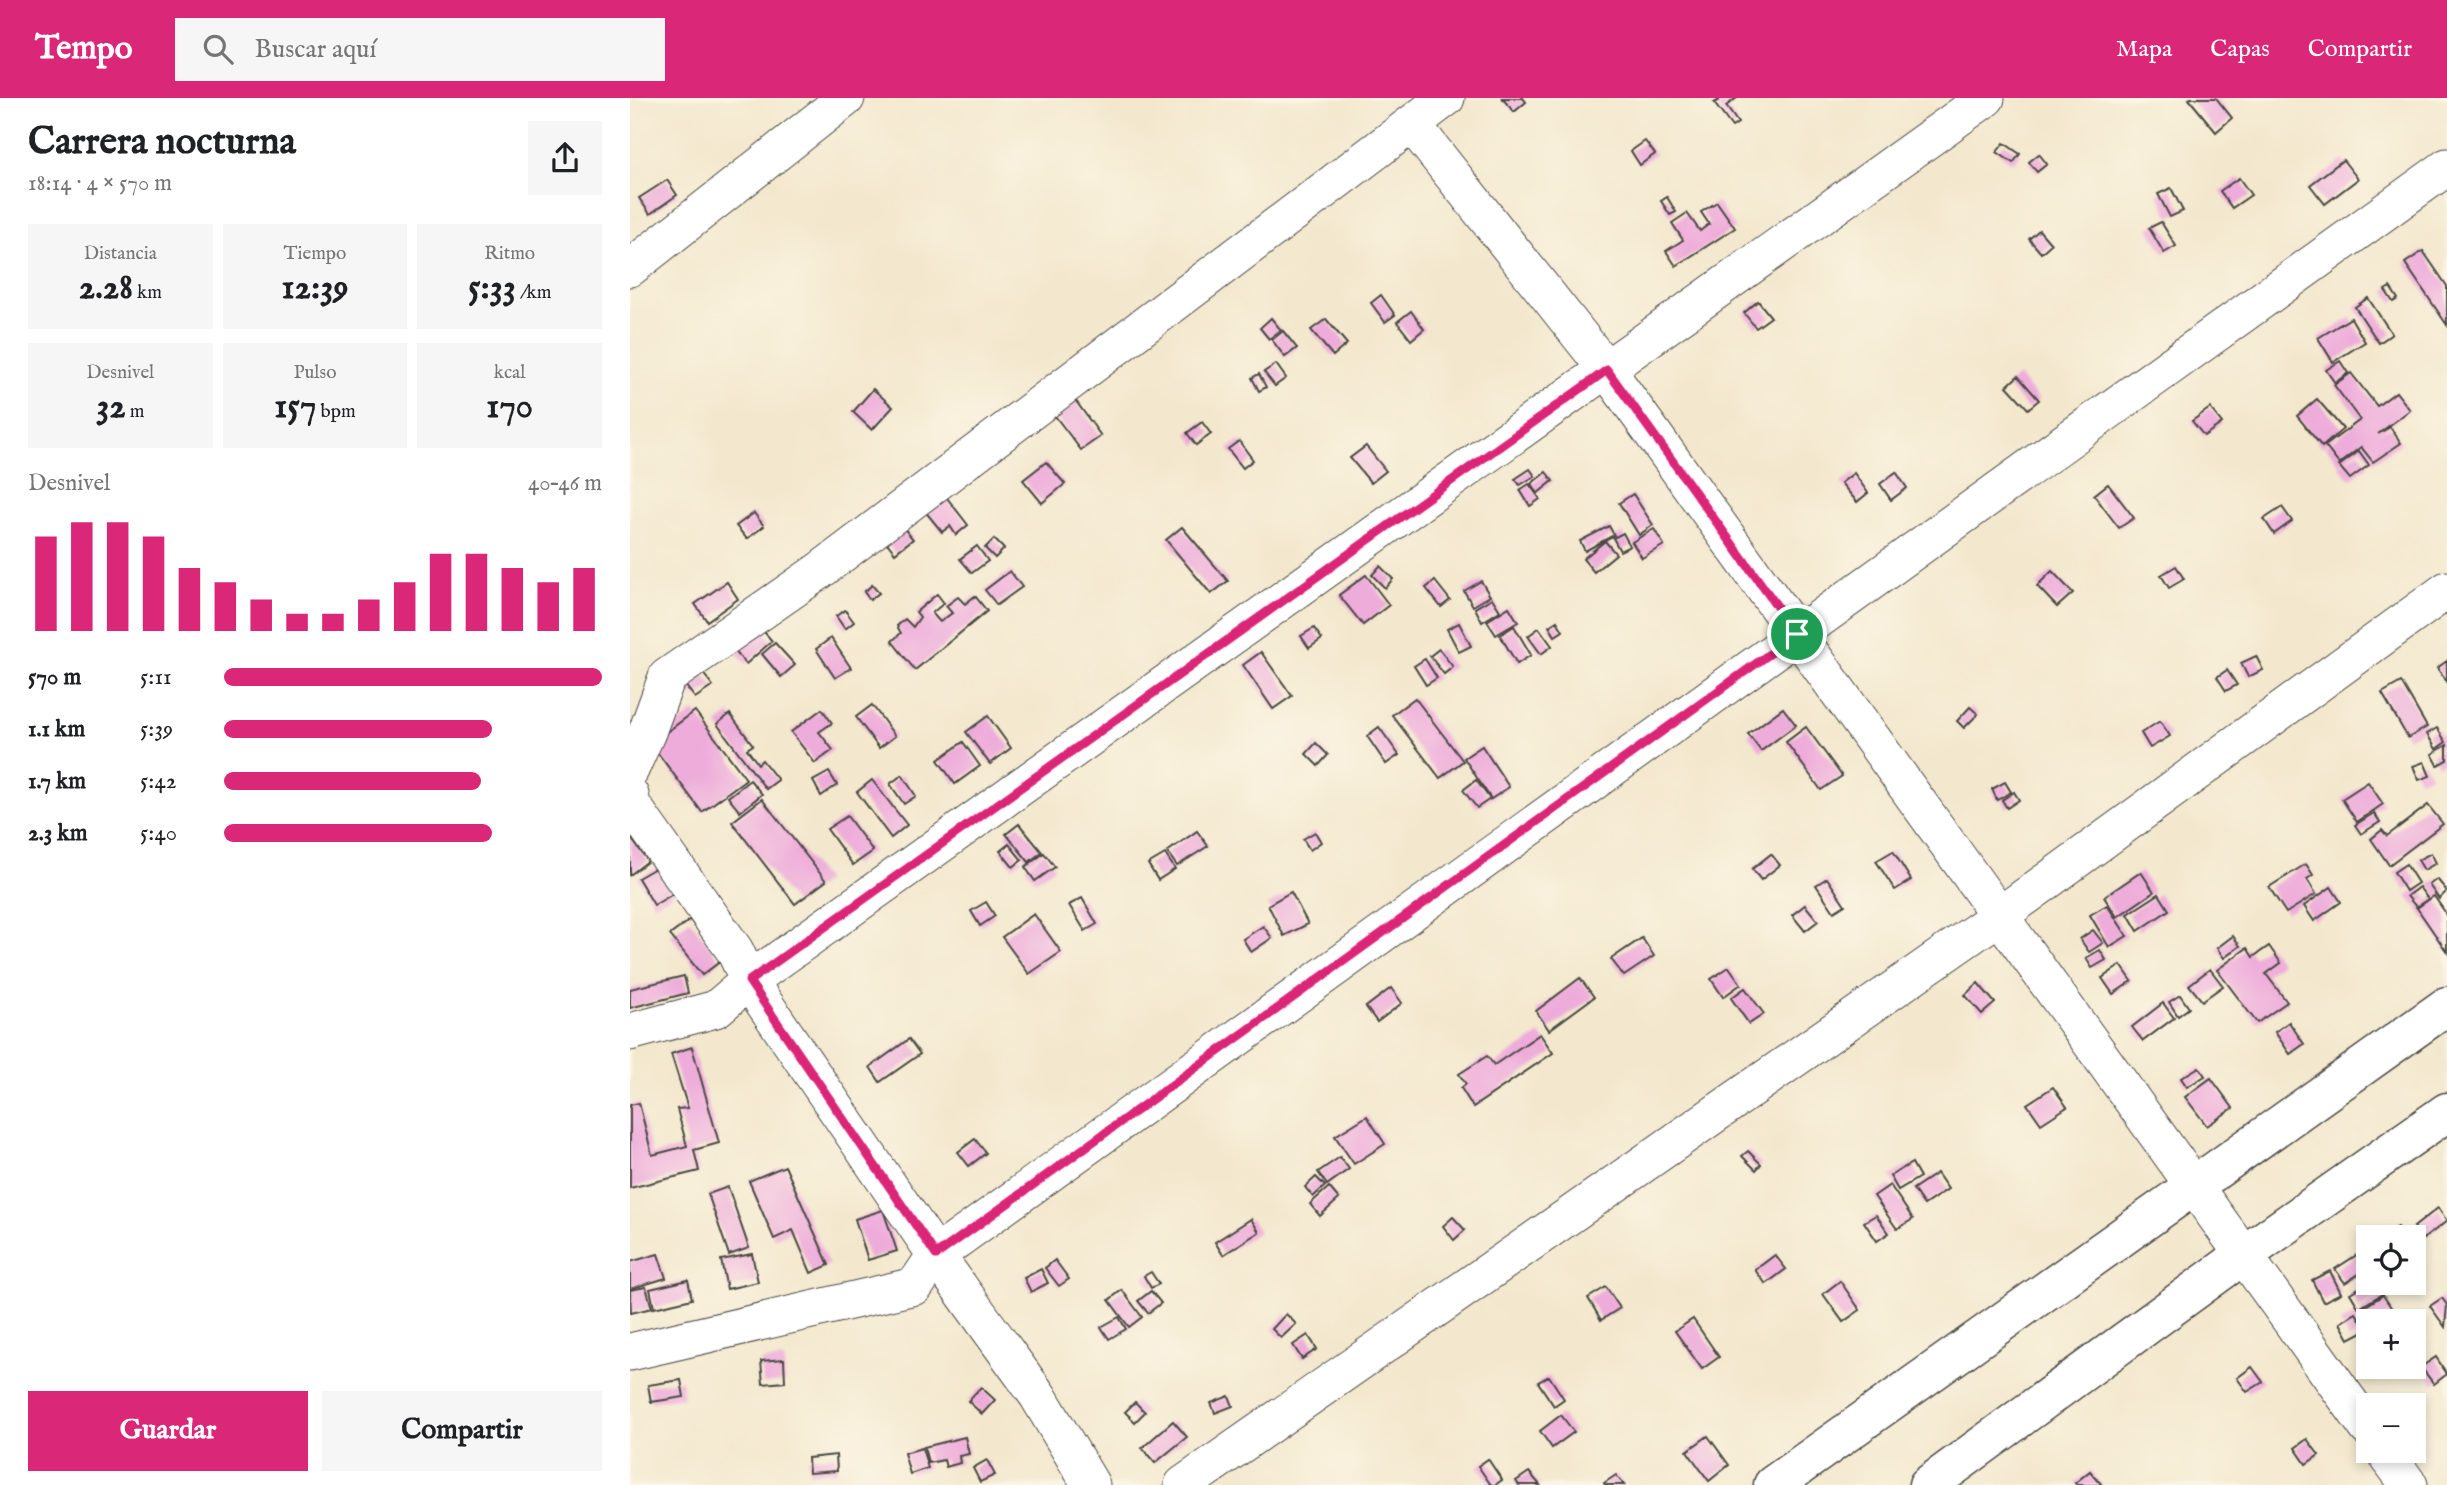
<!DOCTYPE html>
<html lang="es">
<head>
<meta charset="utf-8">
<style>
	body { margin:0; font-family:"IM FELL English",serif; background:#f6f6f6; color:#202124; height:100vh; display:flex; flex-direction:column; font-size:26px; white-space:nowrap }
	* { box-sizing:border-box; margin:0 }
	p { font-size:23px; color:#757577 }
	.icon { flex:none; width:38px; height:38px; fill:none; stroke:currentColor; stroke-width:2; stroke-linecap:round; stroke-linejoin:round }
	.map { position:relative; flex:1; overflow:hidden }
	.side { display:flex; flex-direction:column; background:#fff; width:630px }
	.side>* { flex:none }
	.fabs { position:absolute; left:1726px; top:1127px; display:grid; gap:14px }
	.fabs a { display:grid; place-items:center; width:70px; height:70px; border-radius:0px; background:#fff; box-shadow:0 4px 10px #0003; font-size:35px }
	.pin { position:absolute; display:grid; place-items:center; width:60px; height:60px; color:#fff; margin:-30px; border:4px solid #fff; border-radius:50%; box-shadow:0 2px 7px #0007 }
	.round { display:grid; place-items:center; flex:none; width:74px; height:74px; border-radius:0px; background:#f6f6f6 }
	.overview { display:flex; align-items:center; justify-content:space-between; height:119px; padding:0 28px }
	h1 { font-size:38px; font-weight:800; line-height:52px }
	.stats { display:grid; grid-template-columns:repeat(3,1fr); gap:10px; height:119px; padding:7px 28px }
	.stats div { display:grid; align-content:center; border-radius:0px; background:#f6f6f6; text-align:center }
	.stats b { font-size:35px; font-weight:800 }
	.stats small { font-size:19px; font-weight:400 }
	.stats p { font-size:19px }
	.chart { height:196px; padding:14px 28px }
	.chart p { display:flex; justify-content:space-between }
	.chart svg { width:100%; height:126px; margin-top:7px; stroke:#db2777; stroke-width:6 }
	.action { display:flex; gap:14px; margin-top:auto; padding:14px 28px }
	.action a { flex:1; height:80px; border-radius:0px; background:#db2777; color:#fff; font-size:28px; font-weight:800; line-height:80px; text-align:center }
	.action a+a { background:#f6f6f6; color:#202124 }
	ul { padding:0 28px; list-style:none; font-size:23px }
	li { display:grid; grid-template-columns:112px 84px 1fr; align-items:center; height:52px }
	li i { height:18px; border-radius:9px; background:#db2777 }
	header { display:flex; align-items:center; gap:42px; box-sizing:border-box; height:98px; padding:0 35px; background:#db2777; color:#fff }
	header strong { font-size:33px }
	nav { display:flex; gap:38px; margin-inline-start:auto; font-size:24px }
	.search { width:490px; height:63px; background:#f6f6f6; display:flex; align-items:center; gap:18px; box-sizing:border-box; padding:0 24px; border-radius:0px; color:#757577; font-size:26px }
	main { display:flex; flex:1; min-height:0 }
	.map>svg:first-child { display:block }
	.building { fill:#eeacda }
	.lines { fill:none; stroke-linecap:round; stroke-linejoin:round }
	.minor-casing { stroke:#494743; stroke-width:39 }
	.tertiary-casing { stroke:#494743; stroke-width:41 }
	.minor { stroke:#fff; stroke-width:37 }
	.tertiary { stroke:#fff; stroke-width:38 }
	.route-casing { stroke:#fff; stroke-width:14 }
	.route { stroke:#db2777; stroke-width:9 }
</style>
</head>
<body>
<header>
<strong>Tempo</strong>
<div class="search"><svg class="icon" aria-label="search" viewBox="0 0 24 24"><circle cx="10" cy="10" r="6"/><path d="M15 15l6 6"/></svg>Buscar aquí</div>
<nav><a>Mapa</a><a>Capas</a><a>Compartir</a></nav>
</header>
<main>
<section class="side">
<div class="overview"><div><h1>Carrera nocturna</h1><p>18:14 · 4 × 570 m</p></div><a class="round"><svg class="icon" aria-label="share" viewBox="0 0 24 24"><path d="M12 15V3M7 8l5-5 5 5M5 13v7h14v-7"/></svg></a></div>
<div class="stats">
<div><p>Distancia</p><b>2.28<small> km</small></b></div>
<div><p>Tiempo</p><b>12:39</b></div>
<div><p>Ritmo</p><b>5:33<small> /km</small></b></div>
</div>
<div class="stats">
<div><p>Desnivel</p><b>32<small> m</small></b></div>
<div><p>Pulso</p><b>157<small> bpm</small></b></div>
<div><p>kcal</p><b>170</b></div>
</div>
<div class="chart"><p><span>Desnivel</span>40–46 m</p>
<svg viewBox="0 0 160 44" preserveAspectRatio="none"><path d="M5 44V11M15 44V6M25 44V6M35 44V11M45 44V22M55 44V27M65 44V33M75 44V38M85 44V38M95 44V33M105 44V27M115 44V17M125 44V17M135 44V22M145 44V27M155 44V22"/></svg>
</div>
<ul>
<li><b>570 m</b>5:11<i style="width:100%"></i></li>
<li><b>1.1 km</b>5:39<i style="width:71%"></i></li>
<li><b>1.7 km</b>5:42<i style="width:68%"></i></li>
<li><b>2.3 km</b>5:40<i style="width:71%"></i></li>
</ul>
<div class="action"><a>Guardar</a><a>Compartir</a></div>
</section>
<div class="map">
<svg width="1817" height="1387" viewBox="0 0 1817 1387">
	<rect width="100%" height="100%" fill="#fcf5e5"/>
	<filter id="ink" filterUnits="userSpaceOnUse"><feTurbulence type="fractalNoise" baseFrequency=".0143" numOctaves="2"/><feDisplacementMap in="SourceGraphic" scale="14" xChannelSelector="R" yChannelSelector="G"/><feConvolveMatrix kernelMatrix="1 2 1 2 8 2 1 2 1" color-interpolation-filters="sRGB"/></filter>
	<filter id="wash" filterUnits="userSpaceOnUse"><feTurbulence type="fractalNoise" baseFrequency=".00686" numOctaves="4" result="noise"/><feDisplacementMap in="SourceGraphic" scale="28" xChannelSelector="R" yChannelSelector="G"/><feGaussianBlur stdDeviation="1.57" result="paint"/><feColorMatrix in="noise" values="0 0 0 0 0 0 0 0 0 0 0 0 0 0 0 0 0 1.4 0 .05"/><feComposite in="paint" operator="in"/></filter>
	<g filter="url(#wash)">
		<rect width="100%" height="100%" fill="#f3e8cd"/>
		<g id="blocks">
			<!-- building -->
			<g class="building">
				<polygon points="872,0 893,0 896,4 884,14"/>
				<polygon points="1088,0 1107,0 1096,8 1108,25 1102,29 1084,5 1089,2"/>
				<polygon points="1561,0 1586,0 1602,20 1586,34 1559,1"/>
				<polygon points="1015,43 1025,56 1010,67 1001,53"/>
				<polygon points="1374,45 1390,56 1383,65 1367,54"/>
				<polygon points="1409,56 1417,66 1407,74 1399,64"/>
				<polygon points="1713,62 1728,81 1695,106 1680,87"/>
				<polygon points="1609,80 1621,97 1602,110 1590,93"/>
				<polygon points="37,82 47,97 20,116 9,100"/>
				<polygon points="1541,90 1553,113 1540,119 1528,96"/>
				<polygon points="1037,99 1046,114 1040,117 1031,103"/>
				<polygon points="1087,104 1105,130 1046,168 1036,153 1053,142 1042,125 1057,115 1070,133 1079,126 1071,114"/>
				<polygon points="1531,124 1546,148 1534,155 1519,130"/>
				<polygon points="1409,132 1421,146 1411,155 1399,141"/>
				<polygon points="1793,153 1817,188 1817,227 1775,165"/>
				<polygon points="1760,189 1768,201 1763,204 1755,192"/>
				<polygon points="751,197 765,217 755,224 741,205"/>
				<polygon points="1738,200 1762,236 1749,245 1725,209"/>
				<polygon points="1128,203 1141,219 1126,230 1114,215"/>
				<polygon points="781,213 794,231 781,242 767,224"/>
				<polygon points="641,220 651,232 639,241 630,230"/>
				<polygon points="1721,220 1735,244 1703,264 1688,240"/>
				<polygon points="696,221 717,246 703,258 681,232"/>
				<polygon points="653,233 667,250 655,259 642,242"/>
				<polygon points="1710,263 1718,275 1705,285 1696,272"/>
				<polygon points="646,266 656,280 645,288 634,274"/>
				<polygon points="1721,275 1747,308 1766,294 1780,312 1748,336 1760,329 1771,345 1743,364 1731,349 1709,366 1695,348 1730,322 1704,287"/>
				<polygon points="629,276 636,289 629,293 622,280"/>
				<polygon points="1388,278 1409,302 1398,311 1377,288"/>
				<polygon points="243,291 263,309 242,332 223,314"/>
				<polygon points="443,299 471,338 451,352 422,314"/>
				<polygon points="1687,301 1713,331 1692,349 1667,318"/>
				<polygon points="1580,310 1592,325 1574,338 1562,323"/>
				<polygon points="572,324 581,336 566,347 557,335"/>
				<polygon points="609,343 623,362 613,370 598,351"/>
				<polygon points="736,348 756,373 741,385 720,360"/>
				<polygon points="1729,353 1739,367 1720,381 1709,368"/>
				<polygon points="416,364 435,386 412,405 393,382"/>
				<polygon points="900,371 905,378 890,387 885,381"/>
				<polygon points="916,374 923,383 908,395 901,386"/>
				<polygon points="1266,374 1277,390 1261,402 1250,386"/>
				<polygon points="1224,375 1238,395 1227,404 1211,385"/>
				<polygon points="899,386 910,401 900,408 890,392"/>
				<polygon points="1478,386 1504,420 1489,430 1464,397"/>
				<polygon points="314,396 338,427 326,437 320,428 312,434 294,412"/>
				<polygon points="1003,396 1023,427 1009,437 989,405"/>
				<polygon points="1652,409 1662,423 1644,436 1634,421"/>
				<polygon points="124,415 134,428 117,441 106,428"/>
				<polygon points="271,427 283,441 265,455 254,441"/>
				<polygon points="979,428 984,437 955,453 950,443"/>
				<polygon points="552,429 598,483 581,496 536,442"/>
				<polygon points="1024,431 1034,447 1012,460 1002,444"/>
				<polygon points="993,435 1000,448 990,453 983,440"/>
				<polygon points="364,441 374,451 365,460 355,450"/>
				<polygon points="975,443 986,456 964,474 953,461"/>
				<polygon points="347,448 358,463 342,475 330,461"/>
				<polygon points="750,468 763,481 755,490 742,477"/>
				<polygon points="1546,468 1554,481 1539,490 1531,477"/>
				<polygon points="380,473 392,489 367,507 355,492"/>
				<polygon points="1422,473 1443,495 1427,509 1407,488"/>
				<polygon points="736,477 759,507 733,527 709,497"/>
				<polygon points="805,483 820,502 811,509 796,490"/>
				<polygon points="851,483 860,498 843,508 834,493"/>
				<polygon points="97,484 108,501 77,523 65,506"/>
				<polygon points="242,487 249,495 240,502 234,494"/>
				<polygon points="307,496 314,505 302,515 310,524 322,515 316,508 328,499 335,506 345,498 357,513 285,572 262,543 271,535 267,528 275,521 283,529 290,519 286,514"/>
				<polygon points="862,500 870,513 852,524 845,510"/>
				<polygon points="879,509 888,524 866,537 857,523"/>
				<polygon points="215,512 224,524 215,531 206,518"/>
				<polygon points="927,523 933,533 925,538 919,528"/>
				<polygon points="829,525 841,548 829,554 817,531"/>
				<polygon points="129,528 142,543 116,566 103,551"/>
				<polygon points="884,528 901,557 887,566 870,537"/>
				<polygon points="684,530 692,541 679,550 671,538"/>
				<polygon points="909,530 922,548 911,556 898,538"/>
				<polygon points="201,540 221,570 205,580 186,551"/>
				<polygon points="145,545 165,567 151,579 132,556"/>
				<polygon points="809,551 823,569 814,576 800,558"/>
				<polygon points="631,554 662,598 643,611 613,567"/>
				<polygon points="1626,558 1633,572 1618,579 1611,565"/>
				<polygon points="795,561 807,580 796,587 784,568"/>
				<polygon points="1817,563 1817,584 1807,570"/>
				<polygon points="69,570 83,588 65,600 52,583"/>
				<polygon points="1597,572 1607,587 1596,593 1587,579"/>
				<polygon points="1771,584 1797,629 1778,640 1752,595"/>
				<polygon points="785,600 833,663 810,680 762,617"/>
				<polygon points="242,607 265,638 249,650 226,619"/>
				<polygon points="1340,609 1348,616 1334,630 1327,623"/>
				<polygon points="1153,610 1166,627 1131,653 1118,636"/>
				<polygon points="192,611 202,625 189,634 203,652 185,665 161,634"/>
				<polygon points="65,613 116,681 72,714 21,646"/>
				<polygon points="100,616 123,647 117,651 128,666 132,662 148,682 136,691 87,626"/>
				<polygon points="358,618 381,650 360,666 336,634"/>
				<polygon points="1530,623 1540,638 1520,650 1511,635"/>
				<polygon points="749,629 769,657 756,666 737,638"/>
				<polygon points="1176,629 1212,678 1191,692 1156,644"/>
				<polygon points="1807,630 1816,644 1806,651 1797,636"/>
				<polygon points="333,644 350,668 325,686 308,662"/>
				<polygon points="686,645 698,657 688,668 676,656"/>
				<polygon points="1817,647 1817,662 1808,667 1802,656"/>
				<polygon points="852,648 879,689 861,701 834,660"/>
				<polygon points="1794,664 1800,678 1789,682 1783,668"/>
				<polygon points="199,674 207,687 191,698 183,683"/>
				<polygon points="272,677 286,698 274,706 260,686"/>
				<polygon points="120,682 132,696 110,714 98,699"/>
				<polygon points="242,682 277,727 261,740 227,694"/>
				<polygon points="846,682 860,701 847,710 833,692"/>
				<polygon points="1375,684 1381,694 1367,702 1362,691"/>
				<polygon points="1738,684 1753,706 1727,724 1712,701"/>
				<polygon points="1384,694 1389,702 1377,710 1372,702"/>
				<polygon points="132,701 196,783 165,806 102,724"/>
				<polygon points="1798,707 1813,726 1759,767 1741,741 1752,732 1757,738"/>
				<polygon points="1744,715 1750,724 1731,736 1725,727"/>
				<polygon points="217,718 243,753 223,767 197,731"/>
				<polygon points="389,726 412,754 399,764 376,736"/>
				<polygon points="567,733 578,748 547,768 537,754"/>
				<polygon points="685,734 691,744 680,752 673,741"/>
				<polygon points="0,739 18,763 0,777"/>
				<polygon points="379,746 392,762 383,769 370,753"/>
				<polygon points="1263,753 1281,782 1265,792 1246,763"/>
				<polygon points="414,755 425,769 405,783 395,769"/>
				<polygon points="1801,755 1806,765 1794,772 1788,762"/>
				<polygon points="535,756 545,771 528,782 518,766"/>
				<polygon points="1141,756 1150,767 1131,782 1122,771"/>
				<polygon points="1676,766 1683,777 1677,781 1686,796 1656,815 1639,789"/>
				<polygon points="1776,766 1788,785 1776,793 1764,774"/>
				<polygon points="27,769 43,796 24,807 8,780"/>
				<polygon points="1511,774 1524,794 1487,819 1474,799"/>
				<polygon points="1197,780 1215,807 1204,814 1186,787"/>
				<polygon points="1807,781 1817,793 1809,801 1799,787"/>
				<polygon points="1701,789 1711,804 1684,823 1674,808"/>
				<polygon points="1789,789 1798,801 1786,809 1777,798"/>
				<polygon points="661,794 678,826 654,838 638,807"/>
				<polygon points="1529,796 1539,812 1508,833 1498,816"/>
				<polygon points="1804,798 1817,817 1817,854 1787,810"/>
				<polygon points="452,800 467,826 455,833 439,807"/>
				<polygon points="356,804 365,818 350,828 341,813"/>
				<polygon points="1175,807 1188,823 1175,833 1162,817"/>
				<polygon points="1477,807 1497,838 1479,849 1460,817"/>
				<polygon points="404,816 431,854 399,876 372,839"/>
				<polygon points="60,822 91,863 72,877 40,837"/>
				<polygon points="633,828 642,840 621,854 613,841"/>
				<polygon points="1463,832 1473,845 1459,854 1450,841"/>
				<polygon points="1603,838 1610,848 1594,860 1587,850"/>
				<polygon points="1012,840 1024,858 994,878 981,861"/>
				<polygon points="1639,848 1651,865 1636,876 1657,904 1627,925 1587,872 1617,850 1623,859"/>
				<polygon points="1470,852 1476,862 1462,870 1456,860"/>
				<polygon points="1491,867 1502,883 1483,896 1472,880"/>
				<polygon points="1099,869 1111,886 1093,899 1081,881"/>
				<polygon points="1580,871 1593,888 1572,903 1559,887"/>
				<polygon points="54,878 58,895 0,910 0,891"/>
				<polygon points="950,880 964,899 919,932 906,913"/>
				<polygon points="1348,885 1365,905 1352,916 1335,897"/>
				<polygon points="761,890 772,905 747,924 736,909"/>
				<polygon points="1115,890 1134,916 1119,926 1101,900"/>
				<polygon points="1550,897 1559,910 1548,918 1539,904"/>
				<polygon points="1533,905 1544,920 1513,943 1502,929"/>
				<polygon points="1659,924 1674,946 1660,956 1645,934"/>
				<polygon points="910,936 923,955 843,1009 831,990 836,986 829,976 857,958 864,967"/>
				<polygon points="279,941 290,956 250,984 240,969"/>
				<polygon points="62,949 89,1045 64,1052 69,1073 0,1090 0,1007 9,1005 22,1057 57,1048 47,1011 58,1010 41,956"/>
				<polygon points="1569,969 1575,978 1557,989 1551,980"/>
				<polygon points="1581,980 1603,1010 1577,1028 1555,999"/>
				<polygon points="1423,989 1437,1009 1411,1026 1397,1006"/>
				<polygon points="737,1018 755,1046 724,1066 705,1038"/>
				<polygon points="345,1041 356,1055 339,1068 328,1054"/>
				<polygon points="1118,1053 1131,1066 1126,1072 1112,1058"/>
				<polygon points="710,1059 719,1071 697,1087 688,1074"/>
				<polygon points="1282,1065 1290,1079 1268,1092 1260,1078"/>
				<polygon points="155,1068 199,1167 181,1175 163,1132 144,1141 119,1083"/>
				<polygon points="1307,1075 1318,1091 1294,1107 1283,1091"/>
				<polygon points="686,1079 695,1088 683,1099 675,1089"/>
				<polygon points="1260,1087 1283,1121 1267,1131 1244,1098"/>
				<polygon points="98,1089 119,1150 99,1157 78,1096"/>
				<polygon points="699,1089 709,1101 690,1118 680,1106"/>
				<polygon points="1808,1110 1817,1123 1793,1141 1784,1129"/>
				<polygon points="253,1112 267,1153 238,1162 225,1121"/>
				<polygon points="1246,1117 1259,1135 1247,1143 1234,1124"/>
				<polygon points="823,1119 835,1132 824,1142 813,1128"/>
				<polygon points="621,1121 629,1134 593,1157 585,1144"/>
				<polygon points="1768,1129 1775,1139 1750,1139"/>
				<polygon points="1736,1151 1738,1170 1715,1185 1705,1171"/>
				<polygon points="28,1156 36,1180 0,1191 0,1164"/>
				<polygon points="122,1156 128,1184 97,1191 91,1162"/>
				<polygon points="1145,1157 1156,1171 1136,1186 1125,1172"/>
				<polygon points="425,1162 439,1181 429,1188 415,1170"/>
				<polygon points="411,1171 418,1185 401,1194 394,1180"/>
				<polygon points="1700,1173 1711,1195 1693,1204 1682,1182"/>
				<polygon points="521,1174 529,1186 521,1190 514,1178"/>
				<polygon points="58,1182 62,1201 24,1210 20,1191"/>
				<polygon points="1210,1183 1230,1212 1213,1224 1193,1196"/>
				<polygon points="1738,1185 1752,1185 1757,1193 1729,1210 1720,1195"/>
				<polygon points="16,1189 22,1210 1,1215 0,1192"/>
				<polygon points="976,1189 990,1210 971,1222 958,1200"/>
				<polygon points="492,1192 512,1219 499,1229 479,1202"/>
				<polygon points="521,1193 531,1205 518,1215 508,1203"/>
				<polygon points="1753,1197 1764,1214 1751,1223 1738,1223 1730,1212"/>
				<polygon points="1812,1200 1817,1207 1815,1229 1800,1208"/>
				<polygon points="1726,1215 1736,1232 1719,1241 1710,1225"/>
				<polygon points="656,1216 666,1226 651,1240 642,1231"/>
				<polygon points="489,1219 496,1231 479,1241 471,1229"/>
				<polygon points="1063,1221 1089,1259 1072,1271 1045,1233"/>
				<polygon points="678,1237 687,1251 672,1261 663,1247"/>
				<polygon points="1806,1259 1817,1276 1804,1286 1791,1269"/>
				<polygon points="154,1261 155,1284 133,1286 131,1263"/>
				<polygon points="1622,1269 1633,1284 1617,1294 1607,1280"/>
				<polygon points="919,1278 934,1301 924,1308 908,1284"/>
				<polygon points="51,1282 54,1299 21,1304 18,1287"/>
				<polygon points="351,1289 365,1302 352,1316 338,1303"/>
				<polygon points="599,1298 603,1308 585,1315 581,1305"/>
				<polygon points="505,1304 515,1314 505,1324 495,1314"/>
				<polygon points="931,1317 944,1334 922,1350 910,1333"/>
				<polygon points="543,1323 557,1339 525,1365 512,1350"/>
				<polygon points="1078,1338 1099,1367 1079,1383 1057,1353"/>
				<polygon points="335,1339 339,1356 329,1358 330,1365 316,1369 314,1362 298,1365 294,1349"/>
				<polygon points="1677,1341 1689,1357 1676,1366 1665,1350"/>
				<polygon points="292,1350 298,1370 280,1376 274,1355"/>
				<polygon points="206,1357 207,1373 179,1375 178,1360"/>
				<polygon points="858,1361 872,1382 865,1387 861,1387 848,1368"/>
				<polygon points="357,1362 365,1377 350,1384 343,1370"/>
				<polygon points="1460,1373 1472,1387 1447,1387 1445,1385"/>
				<polygon points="899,1374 910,1387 889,1387 886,1383"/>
				<polygon points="986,1377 994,1387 975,1387 974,1385"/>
			</g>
		</g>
	</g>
	<g filter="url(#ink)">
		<use href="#blocks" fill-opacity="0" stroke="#494743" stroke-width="2"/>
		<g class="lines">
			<defs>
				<g id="minor">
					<polyline points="782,26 977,272 1738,1330"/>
					<polyline points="0,170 216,0"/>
					<polyline points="0,672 17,634 37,579 188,474 816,0"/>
					<polyline points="0,697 2,707 105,853 119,883 306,1157 408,1298 461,1387"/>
					<polyline points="0,934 86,911 119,883 1356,0"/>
					<polyline points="0,1254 285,1188 306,1157 1817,69"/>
					<polyline points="1754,1353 1779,1387"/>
					<polyline points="553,1387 1369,818 1817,492"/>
				</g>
				<g id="tertiary">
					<polyline points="1143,1387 1817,908"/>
					<polyline points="1298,1387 1612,1158 1817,1014"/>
				</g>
			</defs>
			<!-- minor casing -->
			<use href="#minor" class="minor-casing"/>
			<!-- tertiary casing -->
			<use href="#tertiary" class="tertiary-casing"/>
			<!-- minor -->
			<use href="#minor" class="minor"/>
			<!-- tertiary -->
			<use href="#tertiary" class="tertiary"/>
		</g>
	</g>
	<g class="lines" filter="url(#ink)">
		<defs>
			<polygon id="route" points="977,272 1167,536 306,1157 119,883"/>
		</defs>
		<!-- route casing -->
		<use href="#route" class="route-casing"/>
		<!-- route -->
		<use href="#route" class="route"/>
	</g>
</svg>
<div class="fabs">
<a><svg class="icon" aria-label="locate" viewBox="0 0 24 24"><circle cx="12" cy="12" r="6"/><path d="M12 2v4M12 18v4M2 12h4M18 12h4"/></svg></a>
<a>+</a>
<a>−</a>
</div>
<div class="pin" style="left:1167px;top:536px;background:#1e9e55"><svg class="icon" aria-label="arrive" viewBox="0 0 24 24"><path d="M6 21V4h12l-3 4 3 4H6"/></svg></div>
</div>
</main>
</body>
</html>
